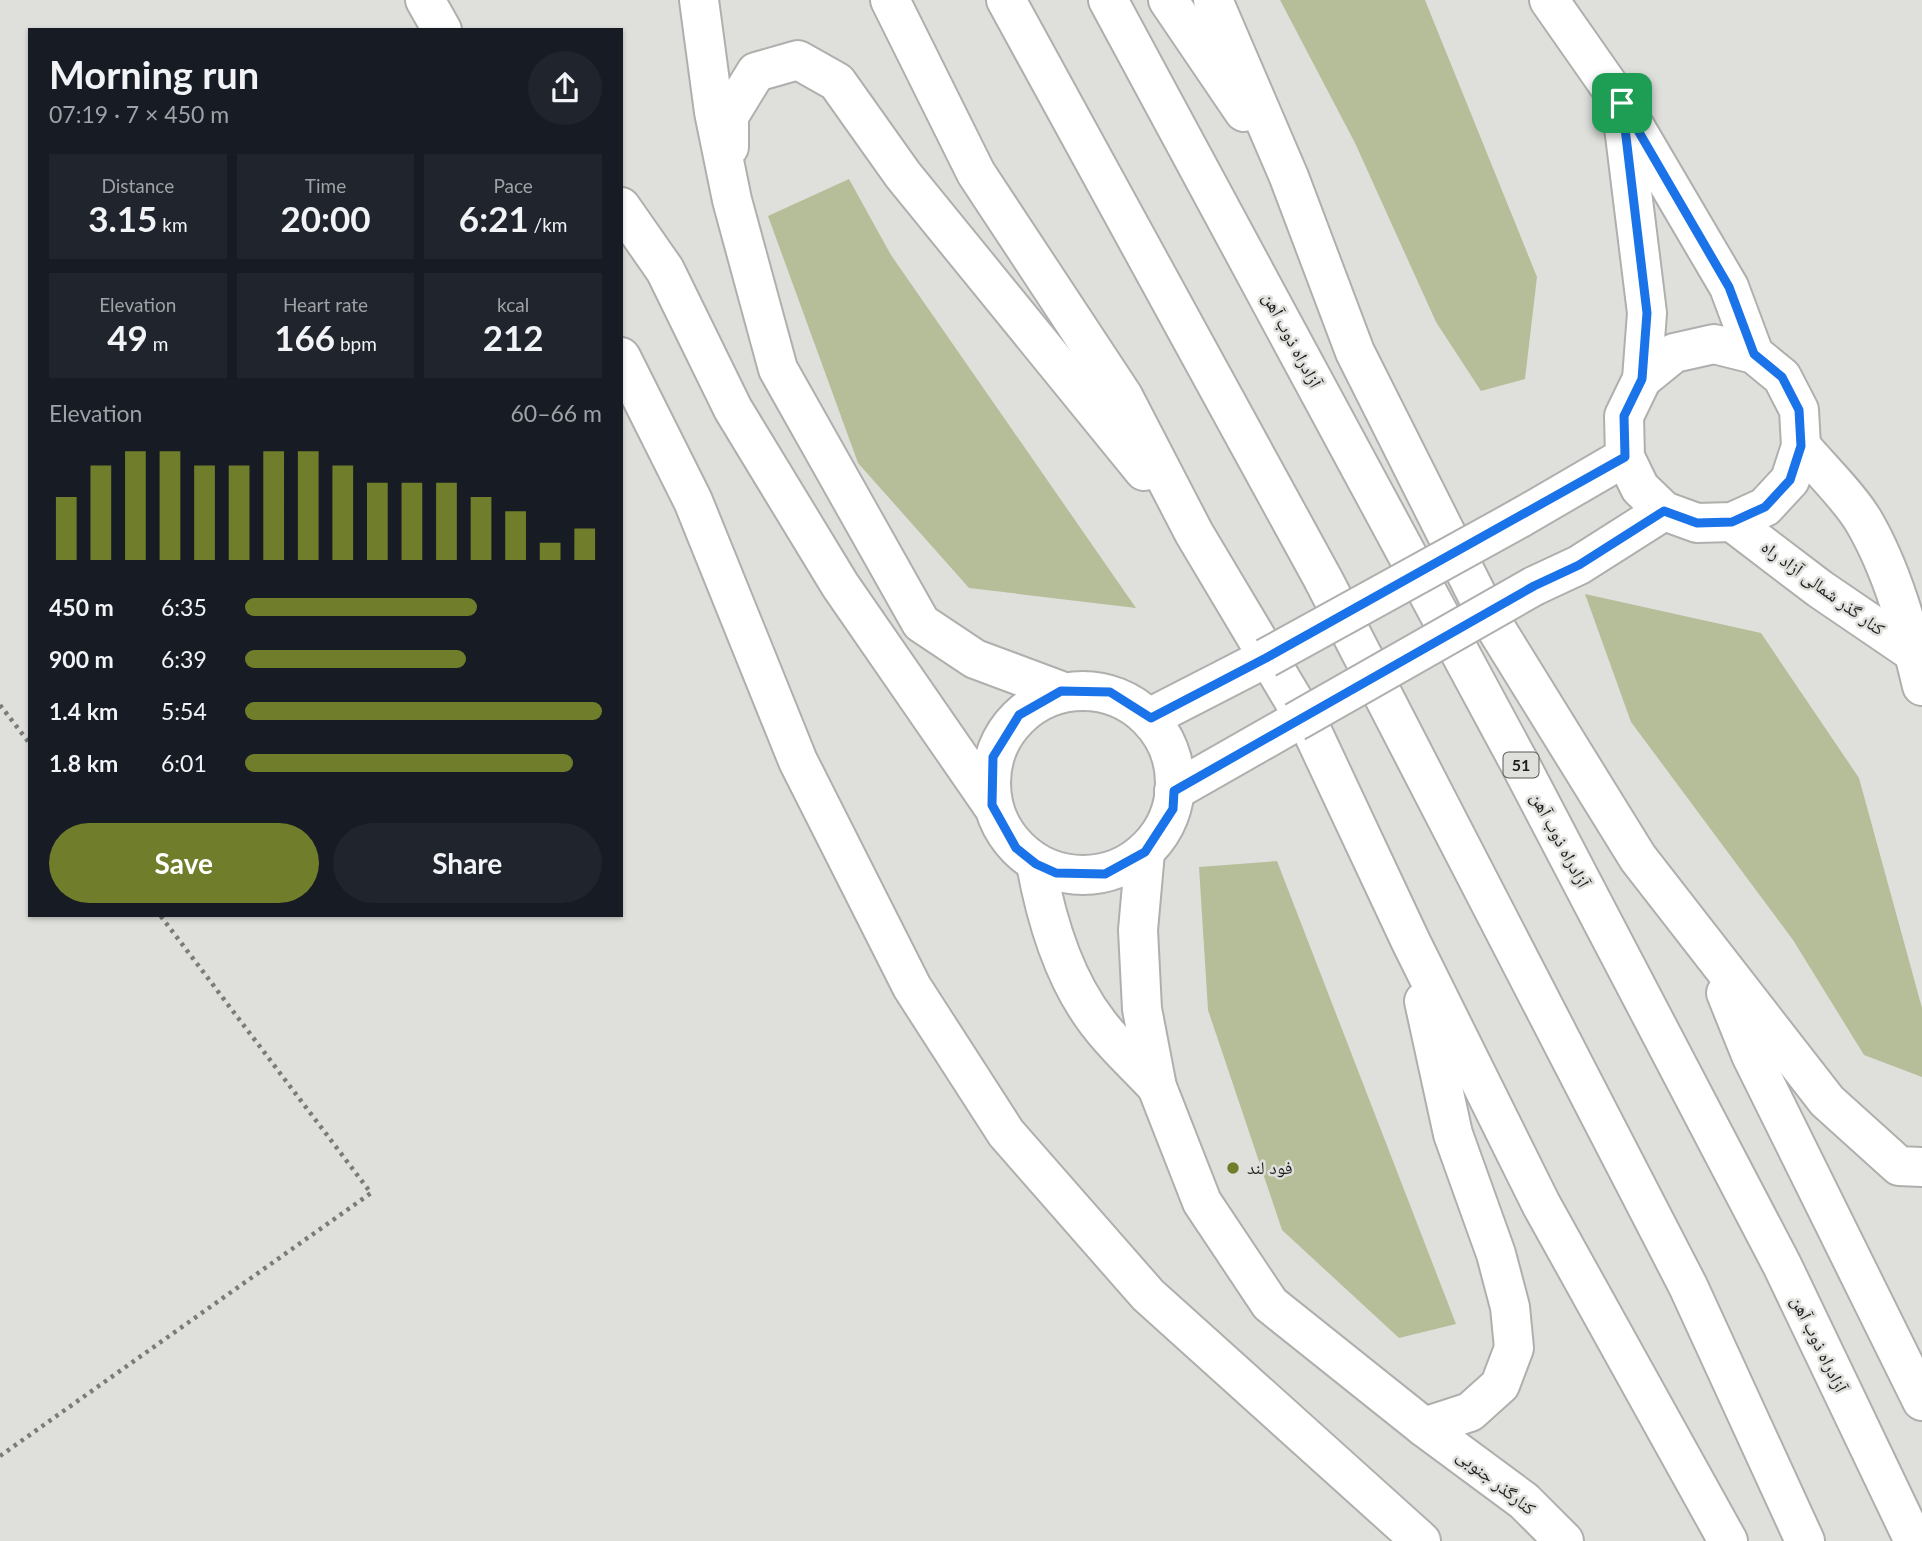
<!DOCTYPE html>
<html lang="en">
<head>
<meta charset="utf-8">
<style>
	body { margin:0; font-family:Lato,"Noto Naskh Arabic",sans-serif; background:#20242c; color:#f1f3f6; height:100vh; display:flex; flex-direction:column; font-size:26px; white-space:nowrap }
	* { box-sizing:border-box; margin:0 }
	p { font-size:23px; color:#9ea1a6 }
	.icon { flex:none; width:38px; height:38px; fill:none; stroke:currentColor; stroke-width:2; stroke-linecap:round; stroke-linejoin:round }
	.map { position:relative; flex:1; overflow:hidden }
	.side { position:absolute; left:28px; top:28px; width:595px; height:889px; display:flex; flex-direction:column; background:#171b24; border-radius:0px; box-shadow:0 2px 5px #0004 }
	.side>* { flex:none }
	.pin { position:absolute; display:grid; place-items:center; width:60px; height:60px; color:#fff; margin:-30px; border-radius:14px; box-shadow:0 4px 10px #0006 }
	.round { display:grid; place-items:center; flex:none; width:74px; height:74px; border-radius:37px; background:#20242c }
	.overview { display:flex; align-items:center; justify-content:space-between; height:119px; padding:0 21px }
	h1 { font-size:38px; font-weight:700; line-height:52px }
	.metrics { display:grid; grid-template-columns:repeat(3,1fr); gap:10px; height:119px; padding:7px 21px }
	.metrics div { display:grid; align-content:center; border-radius:0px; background:#20242c; text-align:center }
	.metrics b { font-size:35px; font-weight:700 }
	.metrics small { font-size:19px; font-weight:400 }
	.metrics p { font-size:19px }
	.chart { height:196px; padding:14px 21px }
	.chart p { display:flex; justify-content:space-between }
	.chart svg { width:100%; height:126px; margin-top:7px; stroke:#707d2a; stroke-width:6 }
	.cta { display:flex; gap:14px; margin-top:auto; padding:14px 21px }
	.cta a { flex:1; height:80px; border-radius:42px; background:#707d2a; color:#fff; font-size:28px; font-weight:700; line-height:80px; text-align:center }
	.cta a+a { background:#20242c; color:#f1f3f6 }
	ul { padding:0 21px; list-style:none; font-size:23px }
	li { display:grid; grid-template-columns:112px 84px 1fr; align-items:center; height:52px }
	li i { height:18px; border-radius:9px; background:#707d2a }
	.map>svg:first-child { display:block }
	.green { fill:#b6be99 }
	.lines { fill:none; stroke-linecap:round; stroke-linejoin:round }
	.secondary-casing { stroke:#afb0ad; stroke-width:42 }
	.motorway-casing { stroke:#afb0ad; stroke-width:42 }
	.path { stroke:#7b7c79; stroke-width:4.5; stroke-dasharray:3.5 5; stroke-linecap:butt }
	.secondary { stroke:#fff; stroke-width:38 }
	.motorway { stroke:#fff; stroke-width:38 }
	.secondary-bridge-casing { stroke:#afb0ad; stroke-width:42; stroke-linecap:butt }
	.secondary-bridge { stroke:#fff; stroke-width:38 }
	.route-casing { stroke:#fff; stroke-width:14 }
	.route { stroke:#1a73e8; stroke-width:9 }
	.poi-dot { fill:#707d2a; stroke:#dfe0dc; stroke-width:2.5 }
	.labels { text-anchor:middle; stroke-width:5; stroke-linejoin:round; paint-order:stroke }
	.shield { fill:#dfe0dc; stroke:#585956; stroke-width:2 }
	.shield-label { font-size:16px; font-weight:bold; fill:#1e1f1d }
	.street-label { font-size:18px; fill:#1e1f1d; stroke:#dfe0dc }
	.poi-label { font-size:18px; fill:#1e1f1d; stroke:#dfe0dc; text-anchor:start }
</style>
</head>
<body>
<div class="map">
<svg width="1922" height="1541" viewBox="0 0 1922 1541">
	<rect width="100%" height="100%" fill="#dfe0dc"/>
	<!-- green -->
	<g class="green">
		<polygon points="1280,0 1425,0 1537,277 1525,379 1481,391 1436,322 1355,143"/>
		<polygon points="849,179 891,255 1136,608 969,588 858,463 768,216"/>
		<polygon points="1585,594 1761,633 1859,778 1922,1008 1922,1077 1864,1055 1793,940 1631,722"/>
		<polygon points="1277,861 1456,1324 1399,1338 1282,1230 1208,1010 1199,867"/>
	</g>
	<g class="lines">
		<defs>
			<g id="secondary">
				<polyline points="425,0 442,30"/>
				<polyline points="699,0 714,112 732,200 778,369 921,623 975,659 1061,691"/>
				<polyline points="890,0 976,173 1123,396 1194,533 1312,731 1411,942 1541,1204 1728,1541"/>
				<polyline points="1168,0 1244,112"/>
				<polyline points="1213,0 1289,177 1355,352 1484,609 1638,858 1827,1101 1899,1166 1922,1167"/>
				<polyline points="1549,0 1621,103 1729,287 1754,354 1782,377 1799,410 1801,446 1790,480 1765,507 1732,522 1697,523 1664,511 1640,488 1625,457 1624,416 1642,379 1674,353 1714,344 1754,354"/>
				<polyline points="1623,119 1647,313 1642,379"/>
				<polyline points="729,147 729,116 756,72 798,60 837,82 903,175 1144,471"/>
				<polyline points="621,207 665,270 733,409 840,585 992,805"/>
				<polyline points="621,357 693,501 798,761 912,987 1006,1133 1148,1295 1421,1541"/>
				<path d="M 1801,446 C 1821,470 1847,494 1863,520 C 1892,569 1909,631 1922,686"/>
				<polyline points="1520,518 1625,457"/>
				<polyline points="1732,522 1820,589 1914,653"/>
				<polyline points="1534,586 1579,565 1664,511"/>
				<circle cx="1083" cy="783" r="92"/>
				<polyline points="1151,717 1266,658"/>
				<polyline points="1174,791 1295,722"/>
				<polyline points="1145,852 1138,930 1142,1009 1157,1087 1202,1202 1270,1304 1424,1427 1524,1501 1564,1541"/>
				<path d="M 1036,864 C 1046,919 1063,978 1098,1023 C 1115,1046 1138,1066 1157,1087"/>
				<polyline points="1726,993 1751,1055 1922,1401"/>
				<polyline points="1424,1001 1453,1134 1496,1254 1510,1307 1514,1348 1500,1385 1470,1412 1424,1427"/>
			</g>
			<g id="motorway">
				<polyline points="1006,0 1323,579 1688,1286 1805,1541"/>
				<polyline points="1108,0 1520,764 1782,1265 1914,1541"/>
			</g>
		</defs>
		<!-- secondary casing -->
		<use href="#secondary" class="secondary-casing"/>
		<!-- motorway casing -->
		<use href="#motorway" class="motorway-casing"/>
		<!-- path -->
		<g class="path">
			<polyline points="0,705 30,744"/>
			<polyline points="0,1456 371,1193 160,915"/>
		</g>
		<!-- secondary -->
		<use href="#secondary" class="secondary"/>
		<!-- motorway -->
		<use href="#motorway" class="motorway"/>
		<defs>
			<g id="secondary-bridge">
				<polyline points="1266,658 1520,518"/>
				<polyline points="1295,722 1534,586"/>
			</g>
		</defs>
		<!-- secondary-bridge casing -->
		<use href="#secondary-bridge" class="secondary-bridge-casing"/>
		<!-- secondary-bridge -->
		<use href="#secondary-bridge" class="secondary-bridge"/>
	</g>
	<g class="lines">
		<defs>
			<polygon id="route" points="1622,103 1729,287 1754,354 1782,377 1799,410 1801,446 1790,480 1765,507 1732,522 1697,523 1664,511 1579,565 1534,586 1174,791 1173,809 1145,852 1105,874 1056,873 1036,864 1016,848 992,805 993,757 1019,715 1061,691 1110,692 1151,718 1266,658 1625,457 1624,416 1642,379 1647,313"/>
		</defs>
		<!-- route casing -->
		<use href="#route" class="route-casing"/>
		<!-- route -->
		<use href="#route" class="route"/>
	</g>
	<!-- markers -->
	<circle class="poi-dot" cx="1233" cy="1168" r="7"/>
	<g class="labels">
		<!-- shield labels -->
		<rect class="shield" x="1503.5" y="752.5" width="35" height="25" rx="5"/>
		<g class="shield-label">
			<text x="1521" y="771">51</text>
		</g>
		<!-- street labels -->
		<g class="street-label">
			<text transform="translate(1292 340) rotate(62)" y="6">آزادراه ذوب آهن</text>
			<text transform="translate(1823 588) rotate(36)" y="6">کنار گذر شمالی آزاد راه</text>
			<text transform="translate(1560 840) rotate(62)" y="6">آزادراه ذوب آهن</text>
			<text transform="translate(1819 1344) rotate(64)" y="6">آزادراه ذوب آهن</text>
			<text transform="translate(1496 1482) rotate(38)" y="6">کنارگذر جنوبی</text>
		</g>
		<!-- poi labels -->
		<g class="poi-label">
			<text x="1247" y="1174">فود لند</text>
		</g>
	</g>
</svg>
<div class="pin" style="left:1622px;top:103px;background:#1e9e55"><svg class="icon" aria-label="arrive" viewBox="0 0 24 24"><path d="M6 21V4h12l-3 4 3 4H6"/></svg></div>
<section class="side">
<div class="overview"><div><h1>Morning run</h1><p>07:19 · 7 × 450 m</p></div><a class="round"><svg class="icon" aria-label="share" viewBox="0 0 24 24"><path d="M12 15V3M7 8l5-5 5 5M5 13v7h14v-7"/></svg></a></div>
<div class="metrics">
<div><p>Distance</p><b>3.15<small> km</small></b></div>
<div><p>Time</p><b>20:00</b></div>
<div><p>Pace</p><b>6:21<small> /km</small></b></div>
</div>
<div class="metrics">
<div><p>Elevation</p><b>49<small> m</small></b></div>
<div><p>Heart rate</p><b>166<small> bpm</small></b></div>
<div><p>kcal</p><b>212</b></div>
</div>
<div class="chart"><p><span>Elevation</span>60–66 m</p>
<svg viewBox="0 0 160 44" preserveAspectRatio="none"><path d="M5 44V22M15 44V11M25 44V6M35 44V6M45 44V11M55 44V11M65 44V6M75 44V6M85 44V11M95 44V17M105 44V17M115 44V17M125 44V22M135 44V27M145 44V38M155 44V33"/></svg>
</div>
<ul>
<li><b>450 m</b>6:35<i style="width:65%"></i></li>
<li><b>900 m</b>6:39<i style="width:62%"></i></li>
<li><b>1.4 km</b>5:54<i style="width:100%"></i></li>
<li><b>1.8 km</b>6:01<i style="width:92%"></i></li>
</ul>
<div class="cta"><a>Save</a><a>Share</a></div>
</section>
</div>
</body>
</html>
